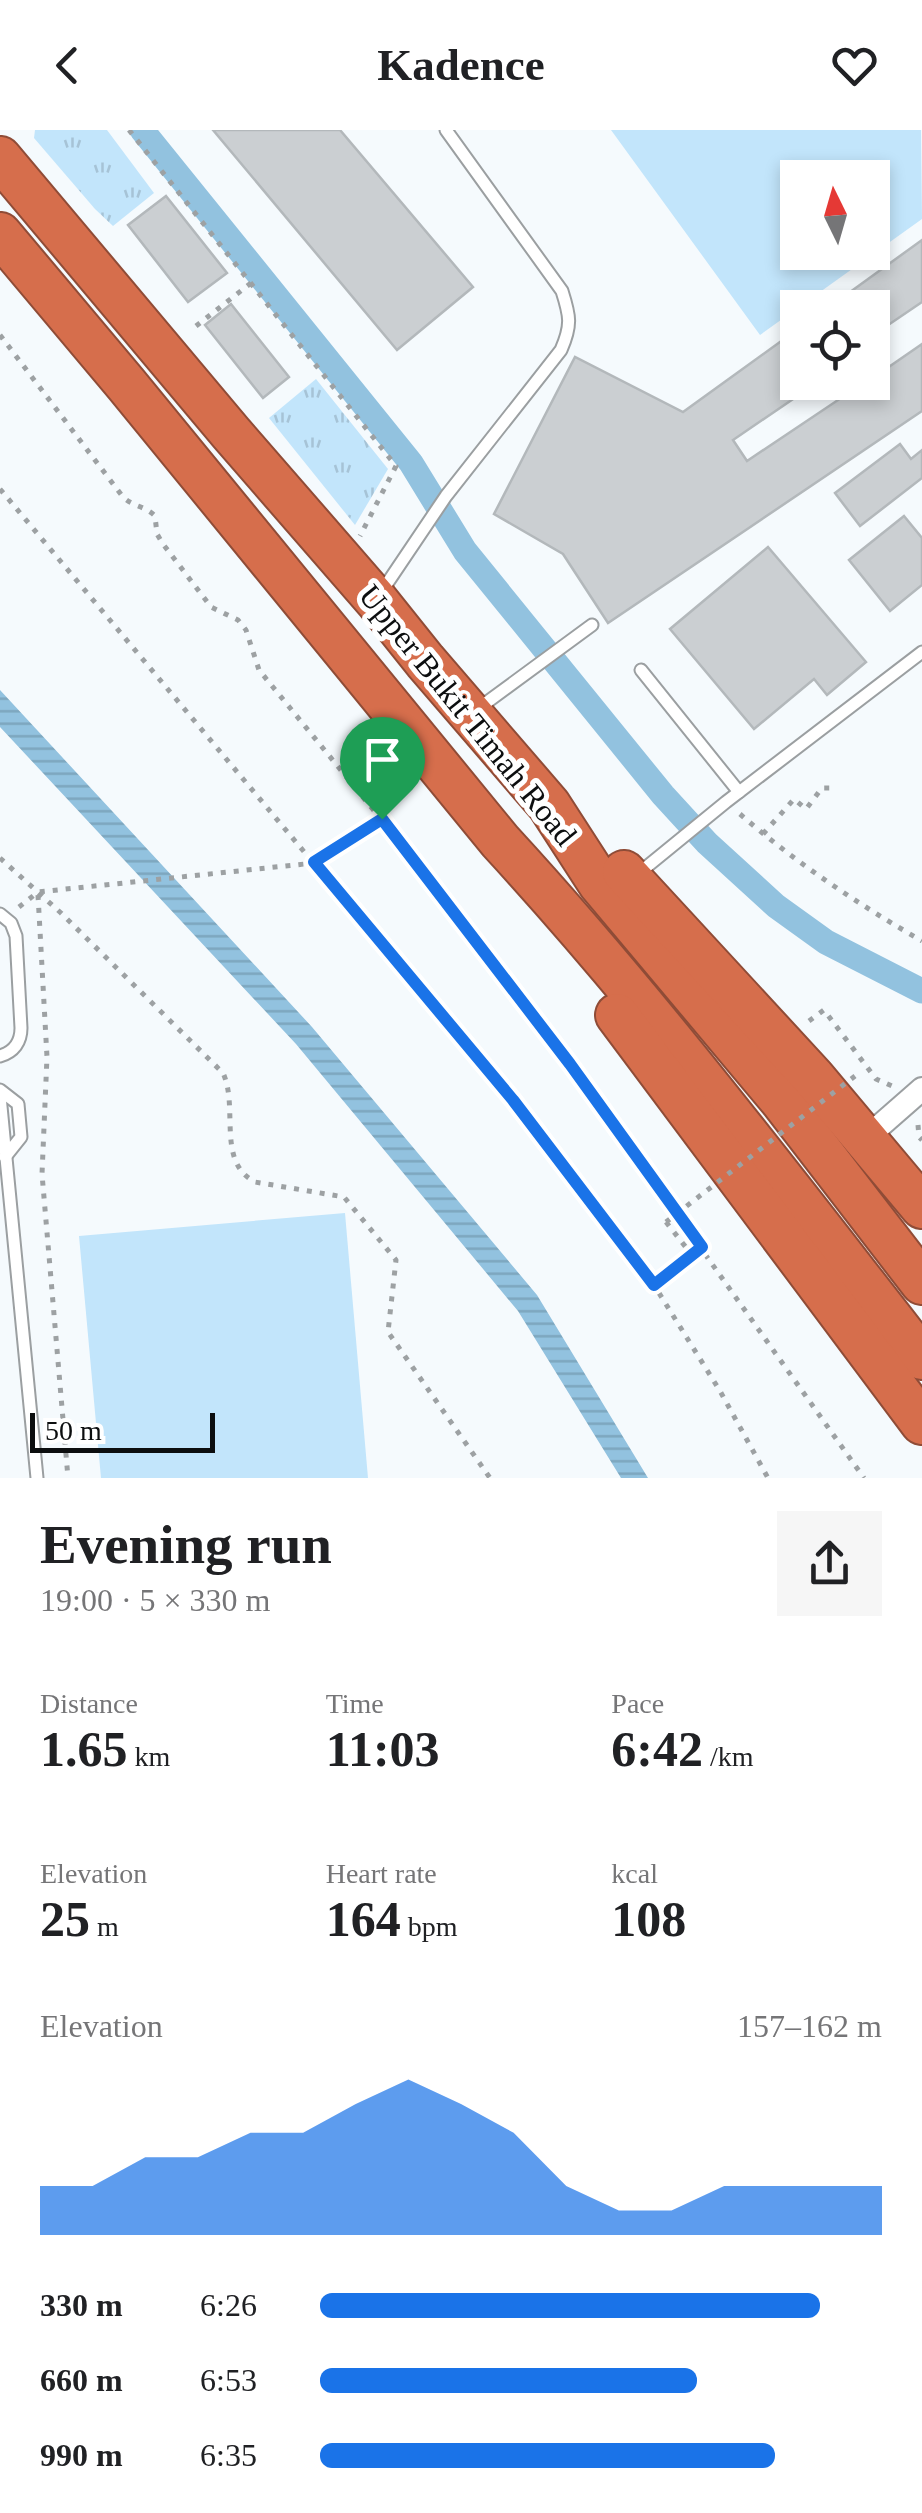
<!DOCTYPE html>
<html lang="en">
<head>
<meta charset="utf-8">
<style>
	body { margin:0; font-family:Georgia,serif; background:#f6f6f6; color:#202124; height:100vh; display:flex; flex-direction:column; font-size:38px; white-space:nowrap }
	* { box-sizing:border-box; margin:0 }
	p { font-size:32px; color:#757577 }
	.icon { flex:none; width:55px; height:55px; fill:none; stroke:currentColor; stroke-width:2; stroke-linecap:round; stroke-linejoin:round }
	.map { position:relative; height:1348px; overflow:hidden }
	.panel { display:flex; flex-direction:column; background:#fff; flex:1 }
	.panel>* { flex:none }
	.needle { width:65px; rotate:355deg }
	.tools { position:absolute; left:780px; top:30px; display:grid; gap:20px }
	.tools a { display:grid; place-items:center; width:110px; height:110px; border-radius:0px; background:#fff; box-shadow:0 5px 15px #0003; font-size:50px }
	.scale { position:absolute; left:30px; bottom:25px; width:185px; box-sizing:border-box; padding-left:10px; border:5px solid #0c0e0f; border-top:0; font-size:28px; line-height:35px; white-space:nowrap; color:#0c0e0f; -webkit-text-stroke:8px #fff; paint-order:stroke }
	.pin { position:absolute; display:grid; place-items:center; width:85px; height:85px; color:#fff; margin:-102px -42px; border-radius:50% 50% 50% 0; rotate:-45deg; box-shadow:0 0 10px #0007 }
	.pin .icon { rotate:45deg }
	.round { display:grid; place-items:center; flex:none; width:105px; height:105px; border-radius:0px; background:#f6f6f6 }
	.overview { display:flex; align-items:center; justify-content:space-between; height:170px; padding:0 40px }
	h1 { font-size:55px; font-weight:800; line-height:75px }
	.metrics { display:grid; grid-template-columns:repeat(3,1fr); gap:15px; height:170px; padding:10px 40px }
	.metrics div { display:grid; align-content:center }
	.metrics b { font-size:50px; font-weight:800 }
	.metrics small { font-size:28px; font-weight:400 }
	.metrics p { font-size:28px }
	.chart { height:280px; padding:20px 40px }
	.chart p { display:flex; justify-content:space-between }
	.chart svg { width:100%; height:180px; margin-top:10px; fill:#1a73e8; opacity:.7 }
	ul { padding:0 40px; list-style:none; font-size:32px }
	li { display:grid; grid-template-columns:160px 120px 1fr; align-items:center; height:75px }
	li i { height:25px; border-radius:12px; background:#1a73e8 }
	header { display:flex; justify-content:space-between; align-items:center; height:130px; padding:0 40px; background:#fff; font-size:45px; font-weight:800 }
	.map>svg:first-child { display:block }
	.grass { fill:url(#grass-tufts) }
	.garden { fill:#c2e5fb; fill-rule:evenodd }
	.water { fill:url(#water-rules) }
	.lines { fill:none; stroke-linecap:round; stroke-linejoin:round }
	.canal { stroke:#92c2df; stroke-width:25 }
	.building { fill:#cbcfd2; stroke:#b3b8bb; stroke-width:2.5 }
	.lane-casing { stroke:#9b9fa1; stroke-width:15 }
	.street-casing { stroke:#9b9fa1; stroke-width:26 }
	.highway-casing { stroke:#8f4c37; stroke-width:46 }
	.path { stroke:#9da1a3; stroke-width:5; stroke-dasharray:5 8; stroke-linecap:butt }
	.lane { stroke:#fff; stroke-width:11 }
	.street { stroke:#fff; stroke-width:22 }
	.highway { stroke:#d66e4c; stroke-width:42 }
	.path-bridge { stroke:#9da1a3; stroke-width:5; stroke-dasharray:5 8; stroke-linecap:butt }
	.route-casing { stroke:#fff; stroke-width:20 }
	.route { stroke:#1a73e8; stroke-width:12 }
	.labels { text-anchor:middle; stroke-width:10; stroke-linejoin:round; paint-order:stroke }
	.street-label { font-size:32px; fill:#0c0e0f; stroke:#fff }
</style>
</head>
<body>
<header><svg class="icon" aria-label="back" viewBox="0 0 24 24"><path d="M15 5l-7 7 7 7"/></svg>Kadence<svg class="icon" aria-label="heart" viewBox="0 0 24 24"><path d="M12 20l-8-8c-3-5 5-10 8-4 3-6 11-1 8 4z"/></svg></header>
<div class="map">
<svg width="922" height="1348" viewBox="0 0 922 1348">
	<defs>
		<pattern id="grass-tufts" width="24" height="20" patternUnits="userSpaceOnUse" patternTransform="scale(2.5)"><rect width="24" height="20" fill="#c2e5fb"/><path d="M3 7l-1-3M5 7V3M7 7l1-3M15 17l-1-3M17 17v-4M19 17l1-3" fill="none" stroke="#a6c3d6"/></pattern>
		<pattern id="water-rules" width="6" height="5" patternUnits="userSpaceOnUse" patternTransform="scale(2.5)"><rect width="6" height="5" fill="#92c2df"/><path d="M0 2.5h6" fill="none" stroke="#7da6be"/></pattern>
	</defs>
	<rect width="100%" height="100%" fill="#f5fafd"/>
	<!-- grass -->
	<g class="grass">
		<polygon points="35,0 107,0 154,63 113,96 95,79 34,8"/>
		<polygon points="316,249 388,339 355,395 269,288"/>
	</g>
	<!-- garden -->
	<g class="garden">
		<path d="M 611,0 L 921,0 L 922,89 L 760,205 ZM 798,48 L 872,48 L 872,122 L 798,122 Z"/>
		<polygon points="345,1083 368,1348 101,1348 79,1106"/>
	</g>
	<!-- water -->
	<polygon class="water" points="0,560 312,897 537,1165 648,1348 621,1348 518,1181 296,914 0,597"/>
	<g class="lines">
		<!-- canal -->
		<polyline class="canal" points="142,0 411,333 465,421 663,665 707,713 776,776 826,812 922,861"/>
	</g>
	<!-- building -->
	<g class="building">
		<polygon points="213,0 340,0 473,157 397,220"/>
		<polygon points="166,66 227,143 188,172 128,95"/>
		<polygon points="922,110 922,172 872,206 872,178 828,178"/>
		<polygon points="231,174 289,247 263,268 205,195"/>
		<polygon points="798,199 798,252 818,252 733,310 747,331 856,258 852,252 872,252 872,232 880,243 922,214 922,281 608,493 563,424 494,384 575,227 683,282"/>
		<polygon points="900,314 911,329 922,320 922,348 860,396 835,363"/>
		<polygon points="904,386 922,408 922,455 890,481 849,430"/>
		<polygon points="768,417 866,532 827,565 814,549 754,599 670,499"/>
	</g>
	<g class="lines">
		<defs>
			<g id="lane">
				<path d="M 382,461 L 446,366 L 561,220 C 572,195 570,186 562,161 L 446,0"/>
				<polyline points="641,540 739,662"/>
				<polyline points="479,578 592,495"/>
				<polyline points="639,743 726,672 922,522"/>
				<path d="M 0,784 L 11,793 L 16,806 L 21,898 C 21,912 14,922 0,926"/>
				<polyline points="0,960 18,974 21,1007 5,1027"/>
				<polyline points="0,966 37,1348"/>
			</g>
			<polyline id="street" points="866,1008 922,959"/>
			<g id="highway">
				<polyline points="0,28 231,303 377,471 425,531 549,675 600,754 782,971 922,1153"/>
				<path d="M 0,104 L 126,254 L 500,711 C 651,875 785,1053 922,1228"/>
				<polyline points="624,742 813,947 922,1077"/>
				<polyline points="617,885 922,1293"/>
			</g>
		</defs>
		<!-- lane casing -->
		<use href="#lane" class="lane-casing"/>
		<!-- street casing -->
		<use href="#street" class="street-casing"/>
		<!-- highway casing -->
		<use href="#highway" class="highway-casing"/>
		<!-- path -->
		<g class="path">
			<polyline points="129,0 396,336 360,406"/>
			<polyline points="196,196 251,153"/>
			<path d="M 0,205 L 123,367 C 132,376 145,376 155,386 L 157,404 L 163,414 L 211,477 L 238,490 L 246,500 L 259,540 L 412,727 L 570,934 L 864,1348"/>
			<polyline points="0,359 513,971 654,1155 720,1261 768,1348"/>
			<path d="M 740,684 C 796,733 858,774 922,811"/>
			<polyline points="763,704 794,669 806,679 822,658 837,658"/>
			<path d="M 0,728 L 61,783 L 223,943 C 239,977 216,1032 255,1052 L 344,1067 L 396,1130 L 388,1202 L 490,1348"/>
			<polyline points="38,765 47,927 42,1044 68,1348"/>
			<polyline points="19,777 38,762 314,733 381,689"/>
			<polyline points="809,891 824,880 876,949 892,956"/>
			<polyline points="918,995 919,1007 922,1010"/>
			<polyline points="666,1092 692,1125"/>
			<polyline points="654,1155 703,1117"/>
		</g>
		<!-- lane -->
		<use href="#lane" class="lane"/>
		<!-- street -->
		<use href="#street" class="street"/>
		<!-- highway -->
		<use href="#highway" class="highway"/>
		<!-- path-bridge -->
		<polyline class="path-bridge" points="666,1092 855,946"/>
	</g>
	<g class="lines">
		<defs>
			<polygon id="route" points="382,689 570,934 702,1117 654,1155 513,970 314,732"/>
		</defs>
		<!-- route casing -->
		<use href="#route" class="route-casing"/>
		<!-- route -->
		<use href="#route" class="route"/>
	</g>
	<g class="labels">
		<!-- street labels -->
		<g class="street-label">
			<text transform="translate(468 585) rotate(51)" y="11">Upper Bukit Timah Road</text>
		</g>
	</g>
</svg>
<div class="tools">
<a><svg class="needle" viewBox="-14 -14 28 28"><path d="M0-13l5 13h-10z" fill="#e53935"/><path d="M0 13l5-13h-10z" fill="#757577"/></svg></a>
<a><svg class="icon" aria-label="locate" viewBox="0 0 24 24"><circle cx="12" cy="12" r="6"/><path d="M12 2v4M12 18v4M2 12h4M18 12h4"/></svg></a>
</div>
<div class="scale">50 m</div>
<div class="pin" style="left:382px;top:689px;background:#1e9e55"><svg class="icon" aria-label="arrive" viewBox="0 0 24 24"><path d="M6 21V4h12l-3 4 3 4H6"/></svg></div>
</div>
<section class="panel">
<div class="overview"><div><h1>Evening run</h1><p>19:00 · 5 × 330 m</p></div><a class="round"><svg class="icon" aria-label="share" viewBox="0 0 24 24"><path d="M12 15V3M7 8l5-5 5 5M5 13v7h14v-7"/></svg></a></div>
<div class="metrics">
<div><p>Distance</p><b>1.65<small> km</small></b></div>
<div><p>Time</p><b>11:03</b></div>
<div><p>Pace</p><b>6:42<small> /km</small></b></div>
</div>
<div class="metrics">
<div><p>Elevation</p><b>25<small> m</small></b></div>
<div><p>Heart rate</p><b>164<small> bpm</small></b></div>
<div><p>kcal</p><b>108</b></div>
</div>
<div class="chart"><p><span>Elevation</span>157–162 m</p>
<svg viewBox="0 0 160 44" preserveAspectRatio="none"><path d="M0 44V32L10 32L20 25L30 25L40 19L50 19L60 12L70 6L80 12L90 19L100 32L110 38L120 38L130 32L140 32L150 32L160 32V44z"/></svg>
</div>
<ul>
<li><b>330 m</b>6:26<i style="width:89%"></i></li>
<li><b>660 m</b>6:53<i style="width:67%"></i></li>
<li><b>990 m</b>6:35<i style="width:81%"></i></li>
</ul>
</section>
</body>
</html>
